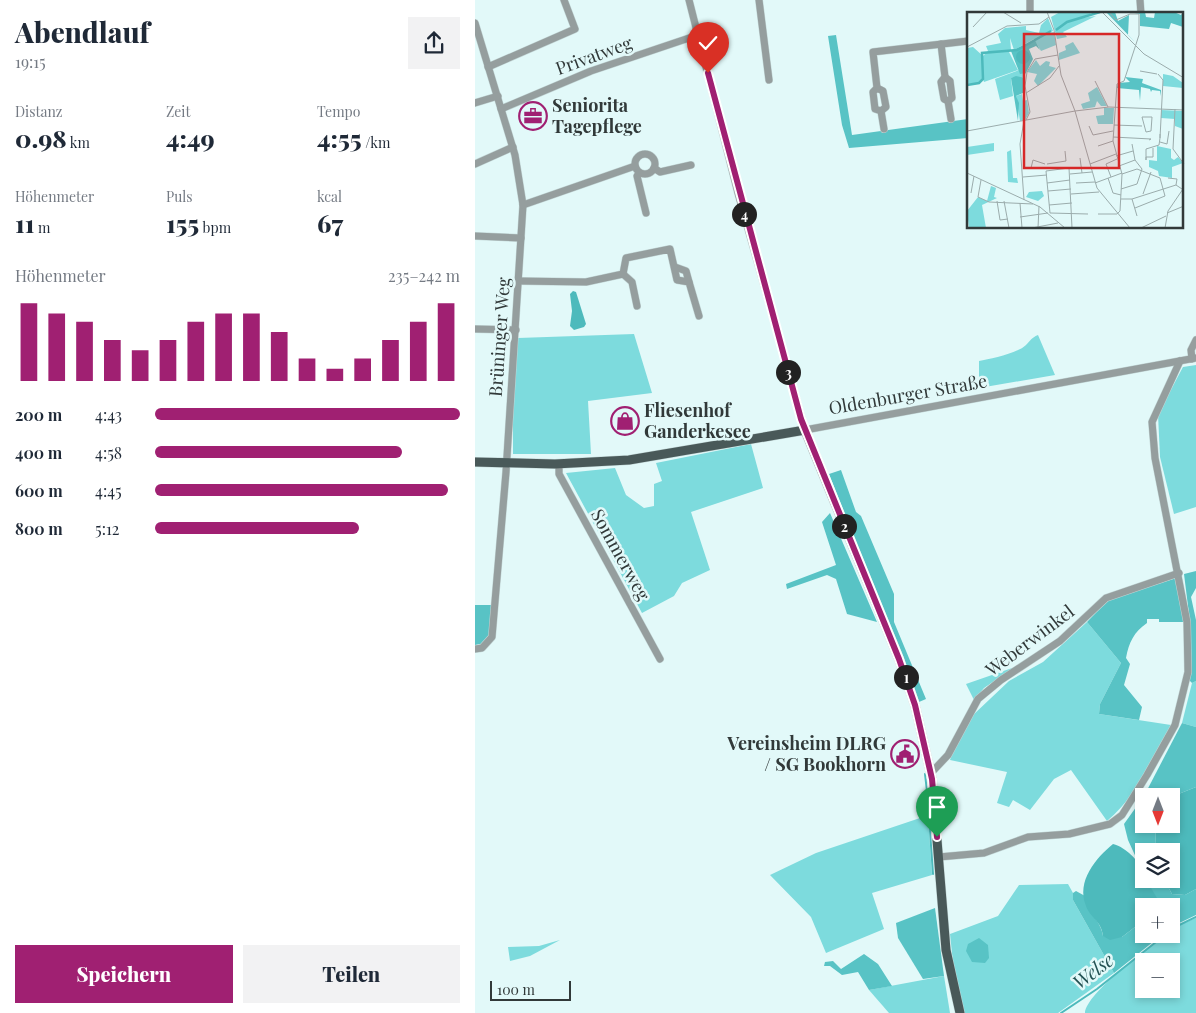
<!DOCTYPE html>
<html lang="de">
<head>
<meta charset="utf-8">
<style>
	body { margin:0; font-family:"Playfair Display",serif; background:#f2f2f3; color:#1f2937; height:100vh; display:flex; flex-direction:column; font-size:19px; white-space:nowrap }
	* { box-sizing:border-box; margin:0 }
	p { font-size:16px; color:#747a83 }
	.icon { flex:none; width:28px; height:28px; fill:none; stroke:currentColor; stroke-width:2; stroke-linecap:round; stroke-linejoin:round }
	.map { position:relative; flex:1; overflow:hidden }
	.sheet { display:flex; flex-direction:column; background:#fff; width:475px }
	.sheet>* { flex:none }
	.needle { width:32px; rotate:180deg }
	.controls { position:absolute; left:660px; top:788px; display:grid; gap:10px }
	.controls a { display:grid; place-items:center; width:45px; height:45px; border-radius:0px; background:#fff; box-shadow:0 2px 8px #0003; font-size:25px }
	.scale { position:absolute; left:15px; bottom:12px; width:81px; box-sizing:border-box; padding-left:5px; border:2px solid #313939; border-top:0; font-size:14px; line-height:18px; white-space:nowrap; color:#313939; -webkit-text-stroke:4px #e2f9f9; paint-order:stroke }
	.pin { position:absolute; display:grid; place-items:center; width:42px; height:42px; color:#fff; margin:-51px -21px; border-radius:50% 50% 50% 0; rotate:-45deg; box-shadow:0 0 5px #0007 }
	.pin .icon { rotate:45deg }
	.km { position:absolute; width:25px; height:25px; margin:-12px; border-radius:50%; background:#222; color:#fff; font-size:14px; line-height:25px; text-align:center }
	.round { display:grid; place-items:center; flex:none; width:52px; height:52px; border-radius:0px; background:#f2f2f3 }
	.summary { display:flex; align-items:center; justify-content:space-between; height:85px; padding:0 15px }
	h1 { font-size:28px; font-weight:800; line-height:38px }
	.metrics { display:grid; grid-template-columns:repeat(3,1fr); gap:8px; height:85px; padding:5px 15px }
	.metrics div { display:grid; align-content:center }
	.metrics b { font-size:25px; font-weight:800 }
	.metrics small { font-size:14px; font-weight:400 }
	.metrics p { font-size:14px }
	.chart { height:140px; padding:10px 15px }
	.chart p { display:flex; justify-content:space-between }
	.chart svg { width:100%; height:90px; margin-top:5px; stroke:#a02072; stroke-width:6 }
	.action { display:flex; gap:10px; margin-top:auto; padding:10px 15px }
	.action a { flex:1; height:58px; border-radius:0px; background:#a02072; color:#fff; font-size:20px; font-weight:800; line-height:58px; text-align:center }
	.action a+a { background:#f2f2f3; color:#1f2937 }
	ul { padding:0 15px; list-style:none; font-size:16px }
	li { display:grid; grid-template-columns:80px 60px 1fr; align-items:center; height:38px }
	li i { height:12px; border-radius:6px; background:#a02072 }
	main { display:flex; flex:1; min-height:0 }
	.map>svg:first-child { display:block }
	.green { fill:#7ddbdd; fill-rule:evenodd }
	.forest { fill:#58c3c5 }
	.water { fill:#4dbabc }
	.lines { fill:none; stroke-linecap:round; stroke-linejoin:round }
	.stream { stroke:#4dbabc; stroke-width:2 }
	.minor-casing { stroke:#c2d6d6; stroke-width:8 }
	.major-casing { stroke:#c2d6d6; stroke-width:10 }
	.minor { stroke:#959e9e; stroke-width:7 }
	.major { stroke:#495959; stroke-width:9 }
	.route-casing { stroke:#fff; stroke-width:10 }
	.route { stroke:#a02072; stroke-width:6 }
	.labels { text-anchor:middle; stroke-width:5; stroke-linejoin:round; paint-order:stroke }
	.street-label { font-size:18px; fill:#313939; stroke:#e2f9f9 }
	.poi-label { font-size:18px; font-weight:bold; fill:#313939; stroke:#e2f9f9; text-anchor:start }
	.water-label { font-size:19px; font-style:italic; fill:#235253; stroke:#e2f9f9 }
	.inset-river { fill:none; stroke:#4dbabc; stroke-width:2.5 }
	.inset-road { fill:none; stroke:#9bacac; stroke-width:1 }
	.view { fill:#d62828; fill-opacity:0.15; stroke:#d62828; stroke-width:2.5 }
	.inset-edge { fill:none; stroke:#313939; stroke-width:2.5 }
</style>
</head>
<body>
<main>
<section class="sheet">
<div class="summary"><div><h1>Abendlauf</h1><p>19:15</p></div><a class="round"><svg class="icon" aria-label="share" viewBox="0 0 24 24"><path d="M12 15V3M7 8l5-5 5 5M5 13v7h14v-7"/></svg></a></div>
<div class="metrics">
<div><p>Distanz</p><b>0.98<small> km</small></b></div>
<div><p>Zeit</p><b>4:49</b></div>
<div><p>Tempo</p><b>4:55<small> /km</small></b></div>
</div>
<div class="metrics">
<div><p>Höhenmeter</p><b>11<small> m</small></b></div>
<div><p>Puls</p><b>155<small> bpm</small></b></div>
<div><p>kcal</p><b>67</b></div>
</div>
<div class="chart"><p><span>Höhenmeter</span>235–242 m</p>
<svg viewBox="0 0 160 44" preserveAspectRatio="none"><path d="M5 44V6M15 44V11M25 44V15M35 44V24M45 44V29M55 44V24M65 44V15M75 44V11M85 44V11M95 44V20M105 44V33M115 44V38M125 44V33M135 44V24M145 44V15M155 44V6"/></svg>
</div>
<ul>
<li><b>200 m</b>4:43<i style="width:100%"></i></li>
<li><b>400 m</b>4:58<i style="width:81%"></i></li>
<li><b>600 m</b>4:45<i style="width:96%"></i></li>
<li><b>800 m</b>5:12<i style="width:67%"></i></li>
</ul>
<div class="action"><a>Speichern</a><a>Teilen</a></div>
</section>
<div class="map">
<svg width="721" height="1013" viewBox="0 0 721 1013">
	<rect width="100%" height="100%" fill="#e2f9f9"/>
	<!-- green -->
	<g class="green">
		<polygon points="159,334 177,393 113,401 116,454 38,454 38,394 43,338"/>
		<path d="M 563,335 L 580,375 L 504,388 L 504,361 C 516,359 543,353 551,345 C 556,340 556,338 563,335 Z"/>
		<polygon points="721,365 721,507 699,514 685,457 683,414 708,367"/>
		<polygon points="276,444 288,488 216,512 235,570 207,583 199,596 167,613 91,473 140,468 151,495 169,508 179,506 179,484 187,481 181,463"/>
		<path d="M 612,622 L 646,663 L 625,704 L 624,714 L 696,725 C 678,759 662,796 632,821 L 596,770 L 579,779 L 555,810 L 538,800 L 534,807 L 522,803 L 532,772 L 475,760 L 480,745 L 497,716 L 534,681 L 568,662 Z"/>
		<polygon points="540,667 509,688 499,700 491,684"/>
		<polygon points="721,681 721,727 707,723 717,683"/>
		<polygon points="448,817 453,817 457,875 397,893 409,929 351,953 336,917 295,875 341,853"/>
		<polygon points="593,884 598,893 598,900 639,973 583,1013 489,1013 479,972 475,934 523,916 544,885"/>
		<path d="M 721,918 L 721,1013 L 610,1013 C 612,992 674,948 692,934 L 696,934 L 700,927 ZM 669,961 L 696,961 L 696,989 L 669,989 Z"/>
		<polygon points="85,940 55,956 35,961 33,947 64,946"/>
		<polygon points="469,976 475,1013 414,1013 394,990"/>
	</g>
	<!-- forest -->
	<g class="forest">
		<polygon points="361,35 377,135 493,119 493,138 374,148 367,125 353,36"/>
		<polygon points="366,470 381,512 386,516 419,594 419,622 451,699 444,702 354,474"/>
		<polygon points="355,513 402,622 372,614 361,579 352,575 312,589 311,584 361,565 347,522"/>
		<polygon points="721,571 721,588 716,597 721,620 721,681 717,683 715,681 715,622 709,574"/>
		<path d="M 701,578 L 709,622 L 684,622 L 684,619 L 672,619 L 672,623 C 659,632 654,642 651,658 L 655,664 L 649,685 L 667,707 L 664,720 L 624,714 L 625,704 L 646,663 L 612,622 L 633,600 Z"/>
		<polygon points="0,605 17,605 14,636 6,644 0,645"/>
		<polygon points="707,723 721,727 721,787 696,797 669,796"/>
		<polygon points="669,796 669,824 681,824 680,851 669,851 669,875 653,840 649,824"/>
		<polygon points="671,879 689,879 697,894 710,895 721,889 721,915 696,927 696,906 685,906"/>
		<path d="M 601,891 L 610,896 C 611,912 626,920 628,936 L 647,937 L 669,920 L 669,934 L 688,934 L 639,973 L 598,900 L 598,893 Z"/>
		<polygon points="460,908 469,976 448,979 423,938 421,923"/>
		<polygon points="504,938 513,945 514,958 510,963 497,962 491,951 493,944"/>
		<polygon points="389,954 403,964 417,986 394,990 383,972 367,975 355,966 349,966 350,962 358,961 366,969"/>
	</g>
	<!-- water -->
	<g class="water">
		<polygon points="98,291 101,292 111,324 109,327 99,330 95,326 97,311 95,294"/>
		<polygon points="721,787 721,889 710,895 697,894 689,879 696,879 696,851 680,851 681,824 696,824 696,797"/>
		<path d="M 638,844 C 651,847 669,864 669,879 L 671,879 L 686,905 L 669,906 L 669,920 L 647,937 L 635,940 L 628,936 C 626,920 615,918 611,906 C 601,881 621,858 638,844 Z"/>
	</g>
	<g class="lines">
		<!-- stream -->
		<g class="stream">
			<polyline points="450,774 454,809"/>
			<polyline points="454,817 458,874"/>
			<polyline points="696,929 721,917"/>
			<polyline points="586,1013 622,989 691,934"/>
		</g>
		<defs>
			<g id="minor">
				<polyline points="214,0 263,193 330,430 721,358"/>
				<polyline points="284,0 294,80"/>
				<polyline points="665,0 666,14"/>
				<polyline points="555,14 555,0"/>
				<polyline points="0,23 40,155 48,205 31,472 17,637 7,648 0,649"/>
				<polyline points="466,44 470,77 466,82 469,99 473,101 476,119"/>
				<polyline points="13,67 100,29 89,0"/>
				<polyline points="470,77 475,81 477,98 473,101"/>
				<polyline points="402,88 408,91 411,107 406,111"/>
				<polyline points="0,103 23,96"/>
				<polyline points="26,109 116,71 223,35"/>
				<polyline points="409,129 406,111 400,109 398,92 402,88 398,52 493,41"/>
				<circle cx="170" cy="164" r="10"/>
				<polyline points="0,164 38,147"/>
				<polyline points="179,168 185,172 216,165"/>
				<polyline points="164,173 162,176 171,213"/>
				<polyline points="48,205 160,166"/>
				<polyline points="0,236 46,238"/>
				<polyline points="200,267 211,271 214,282"/>
				<polyline points="148,274 157,282 162,306"/>
				<polyline points="44,281 111,282 148,274 151,258 195,249 202,280 214,282 224,316"/>
				<polyline points="0,329 41,330"/>
				<polyline points="717,359 716,350 721,340"/>
				<polyline points="84,464 84,474 185,659"/>
				<polyline points="456,773 473,755 503,699 526,680 585,641 631,598 704,573"/>
				<polyline points="464,857 509,853 553,837 594,834 635,824 647,815 672,775 700,725 713,672 712,622 680,458 677,422 705,361"/>
			</g>
			<polyline id="major" points="0,462 80,464 154,460 330,430 424,659 440,705 457,779 471,950 485,1013"/>
		</defs>
		<!-- minor casing -->
		<use href="#minor" class="minor-casing"/>
		<!-- major casing -->
		<use href="#major" class="major-casing"/>
		<!-- minor -->
		<use href="#minor" class="minor"/>
		<!-- major -->
		<use href="#major" class="major"/>
	</g>
	<g class="lines">
		<defs>
			<polyline id="route" points="233,73 326,419 424,659 440,705 457,779 462,837"/>
		</defs>
		<!-- route casing -->
		<use href="#route" class="route-casing"/>
		<!-- route -->
		<use href="#route" class="route"/>
	</g>
	<!-- icons -->
	<defs>
		<symbol id="office-ring" viewBox="-11 -11 22 22"><circle r="9.5" fill="#e2f9f9" stroke="#a02072" stroke-width="1.5"/><path d="M-6-3h4V-5.5h4V-3h4V5H-6ZM-1-4.5V-3h2v-1.5ZM-6 0V1H6V0Z" fill="#a02072"/></symbol>
		<symbol id="shop-ring" viewBox="-11 -11 22 22"><circle r="9.5" fill="#e2f9f9" stroke="#a02072" stroke-width="1.5"/><path d="M-5-2.5h2.3a2.7 3.5 0 0 1 5.4 0H5L5.5 6h-11ZM-1.5-2.5h3a1.5 2.3 0 0 0-3 0Z" fill="#a02072"/></symbol>
		<symbol id="civic-ring" viewBox="-11 -11 22 22"><circle r="9.5" fill="#e2f9f9" stroke="#a02072" stroke-width="1.5"/><path d="M-.6-6.5H3V-4.5H.6V-3L4-1V1h2V6H-6V1h2V-1L-.6-3ZM-1.2 2.5V6h2.4V2.5Z" fill="#a02072"/></symbol>
	</defs>
	<g fill-rule="evenodd">
		<use href="#office-ring" x="42" y="100" width="32" height="32"/>
		<use href="#shop-ring" x="134" y="405" width="32" height="32"/>
		<use href="#civic-ring" x="414" y="738" width="32" height="32"/>
	</g>
	<g class="labels">
		<!-- street labels -->
		<g class="street-label">
			<text transform="translate(119 56) rotate(-20)" y="6">Privatweg</text>
			<text transform="translate(25 337) rotate(-86)" y="6">Brüninger Weg</text>
			<text transform="translate(433 395) rotate(-10)" y="6">Oldenburger Straße</text>
			<text transform="translate(145 555) rotate(61)" y="6">Sommerweg</text>
			<text transform="translate(555 641) rotate(-37)" y="6">Weberwinkel</text>
		</g>
		<!-- poi labels -->
		<g class="poi-label">
			<text x="77" y="112">Seniorita<tspan x="77" dy="21">Tagepflege</tspan></text>
			<text x="169" y="417">Fliesenhof<tspan x="169" dy="21">Ganderkesee</tspan></text>
			<text x="411" y="750" text-anchor="end">Vereinsheim DLRG<tspan x="411" dy="21">/ SG Bookhorn</tspan></text>
		</g>
		<!-- water labels -->
		<g class="water-label">
			<text transform="translate(618 971) rotate(-37)" y="7">Welse</text>
		</g>
	</g>
	<!-- overview -->
	<g transform="translate(492 12)">
		<rect width="216" height="216" fill="#e2f9f9"/>
		<path d="M 93,0 L 127,0 L 114,6 L 129,4 L 96,20 L 100,25 L 90,27 L 84,5 ZM 81,6 L 86,19 L 80,21 L 87,20 L 89,33 L 74,39 L 67,27 L 47,38 L 43,26 L 44,38 L 41,38 L 51,58 L 17,70 L 16,67 L 11,71 L 0,72 L 0,36 L 6,35 L 16,44 L 21,39 L 19,34 L 34,31 L 31,22 L 38,16 L 59,14 L 59,18 L 72,21 L 74,13 ZM 106,30 L 113,41 L 92,48 L 92,41 L 99,38 L 98,34 ZM 69,48 L 73,54 L 79,49 L 83,50 L 82,54 L 89,56 L 71,74 L 67,69 L 70,62 L 60,60 ZM 52,58 L 59,61 L 54,68 L 56,81 L 51,82 L 49,65 L 44,66 L 46,84 L 33,88 L 28,67 ZM 196,62 L 206,64 L 216,71 L 216,76 L 196,74 ZM 130,75 L 140,94 L 134,94 L 130,89 L 128,95 L 116,97 L 114,92 L 123,89 L 121,81 ZM 55,82 L 56,89 L 60,88 L 62,101 L 58,108 L 53,109 L 49,84 ZM 137,96 L 147,96 L 146,112 L 131,112 L 129,104 L 137,103 ZM 194,98 L 215,99 L 216,117 L 208,114 L 208,107 L 194,106 ZM 27,131 L 27,139 L 0,143 L 0,135 ZM 190,134 L 204,137 L 204,146 L 207,148 L 211,145 L 216,151 L 205,155 L 205,166 L 192,164 L 191,159 L 182,155 L 182,148 L 190,149 ZM 44,138 L 46,166 L 50,166 L 51,171 L 41,170 L 40,140 ZM 24,174 L 29,176 L 27,185 L 30,186 L 15,193 L 19,216 L 2,216 L 0,199 L 11,185 L 20,189 ZM 75,179 L 77,184 L 71,189 L 59,185 L 62,180 Z" fill="#7ddbdd"/>
		<path d="M 139,0 L 148,0 L 151,9 L 162,3 L 161,23 L 168,30 ZM 161,0 L 178,0 L 179,5 L 187,6 L 188,0 L 207,0 L 214,3 L 216,0 L 216,15 L 204,11 L 202,17 L 173,14 L 173,2 ZM 68,28 L 73,38 L 69,34 L 62,37 L 66,47 L 59,61 L 53,62 L 44,39 ZM 49,64 L 58,66 L 58,80 L 49,84 L 52,91 L 51,109 L 44,66 ZM 158,65 L 176,67 L 175,71 L 194,78 L 194,84 L 193,79 L 185,78 L 184,80 L 183,77 L 174,75 L 173,89 L 172,78 L 150,76 L 151,71 L 163,70 Z" fill="#58c3c5"/>
		<path d="M49 45a7 7 0 1 1 14 0a7 7 0 1 1-14 0Z" fill="#4dbabc"/>
		<path class="inset-river" d="M 89,18 L 100,10 L 133,0M 0,73 L 12,71 L 16,67 L 15,41 L 50,38 L 84,19"/>
		<path class="inset-road" d="M 36,0 L 54,11M 80,0 L 87,18 L 94,63 L 108,99 L 142,95 L 217,98M 135,0 L 177,42 L 217,66M 6,15 L 20,0M 0,35 L 40,14 L 72,12 L 82,5M 173,59 L 190,62M 191,62 L 196,68 L 193,126 L 193,122M 128,69 L 141,95M 59,81 L 83,66 L 92,54M 208,97 L 206,137 L 217,152M 185,105 L 184,119 L 179,120 L 175,105 L 185,105M 59,108 L 63,100 L 58,74 L 60,60 L 68,47 L 91,43M 57,109 L 53,132 L 57,188M 147,113 L 175,114M 122,114 L 126,123 L 146,119M 0,119 L 108,99 L 130,176 L 163,216M 146,125 L 184,127 L 182,128M 193,130 L 200,132 L 202,119M 131,134 L 146,129M 149,144 L 166,139M 179,145 L 179,148 L 179,137 L 192,133 L 193,126M 179,145 L 186,145 L 186,136M 113,146 L 115,161M 80,152 L 99,149 L 98,139M 123,152 L 149,142M 152,154 L 168,148M 64,156 L 66,148 L 78,152M 0,161 L 73,195 L 98,216M 103,162 L 125,160M 155,162 L 170,157 L 193,166 L 198,184 L 168,196M 56,165 L 80,163M 144,165 L 139,152 L 150,147M 141,166 L 146,181 L 154,183M 201,166 L 210,167 L 209,173M 14,168 L 11,185 L 22,190 L 66,192M 80,171 L 103,168M 109,171 L 128,170M 128,171 L 155,161M 154,177 L 170,172 L 175,157 L 168,148 L 165,132M 81,179 L 104,177M 4,181 L 7,164M 104,182 L 132,180M 176,182 L 184,160M 154,187 L 165,187 L 209,173 L 215,177M 165,187 L 170,204M 30,189 L 33,208 L 41,207M 37,189 L 42,216M 53,191 L 55,216M 82,193 L 105,191M 83,201 L 79,159 L 102,156 L 105,216M 83,201 L 121,202M 200,201 L 217,194M 131,202 L 150,202 L 153,199 L 155,162 L 146,129 L 150,72 L 157,69 L 172,23 L 172,2 L 163,2 L 149,8 L 142,0M 53,205 L 81,201M 65,216 L 91,211M 71,216 L 72,194M 174,216 L 199,204M 198,216 L 201,199 L 216,177"/>
		<path class="view" d="M 57,22 L 152,22 L 152,156 L 57,156 Z"/>
		<rect width="216" height="216" class="inset-edge"/>
	</g>
</svg>
<div class="controls">
<a><svg class="needle" viewBox="-14 -14 28 28"><path d="M0-13l5 13h-10z" fill="#e53935"/><path d="M0 13l5-13h-10z" fill="#747a83"/></svg></a>
<a><svg class="icon" aria-label="layers" viewBox="0 0 24 24"><path d="M12 4l9 5-9 5-9-5zM3 14l9 5 9-5"/></svg></a>
<a>+</a>
<a>−</a>
</div>
<div class="scale">100 m</div>
<div class="pin" style="left:462px;top:837px;background:#1e9e55"><svg class="icon" aria-label="arrive" viewBox="0 0 24 24"><path d="M6 21V4h12l-3 4 3 4H6"/></svg></div>
<div class="pin" style="left:233px;top:73px;background:#d93025"><svg class="icon" aria-label="check" viewBox="0 0 24 24"><path d="M5 12l5 5 9-10"/></svg></div>
<b class="km" style="left:431px;top:677px">1</b>
<b class="km" style="left:369px;top:526px">2</b>
<b class="km" style="left:313px;top:372px">3</b>
<b class="km" style="left:269px;top:214px">4</b>
</div>
</main>
</body>
</html>
